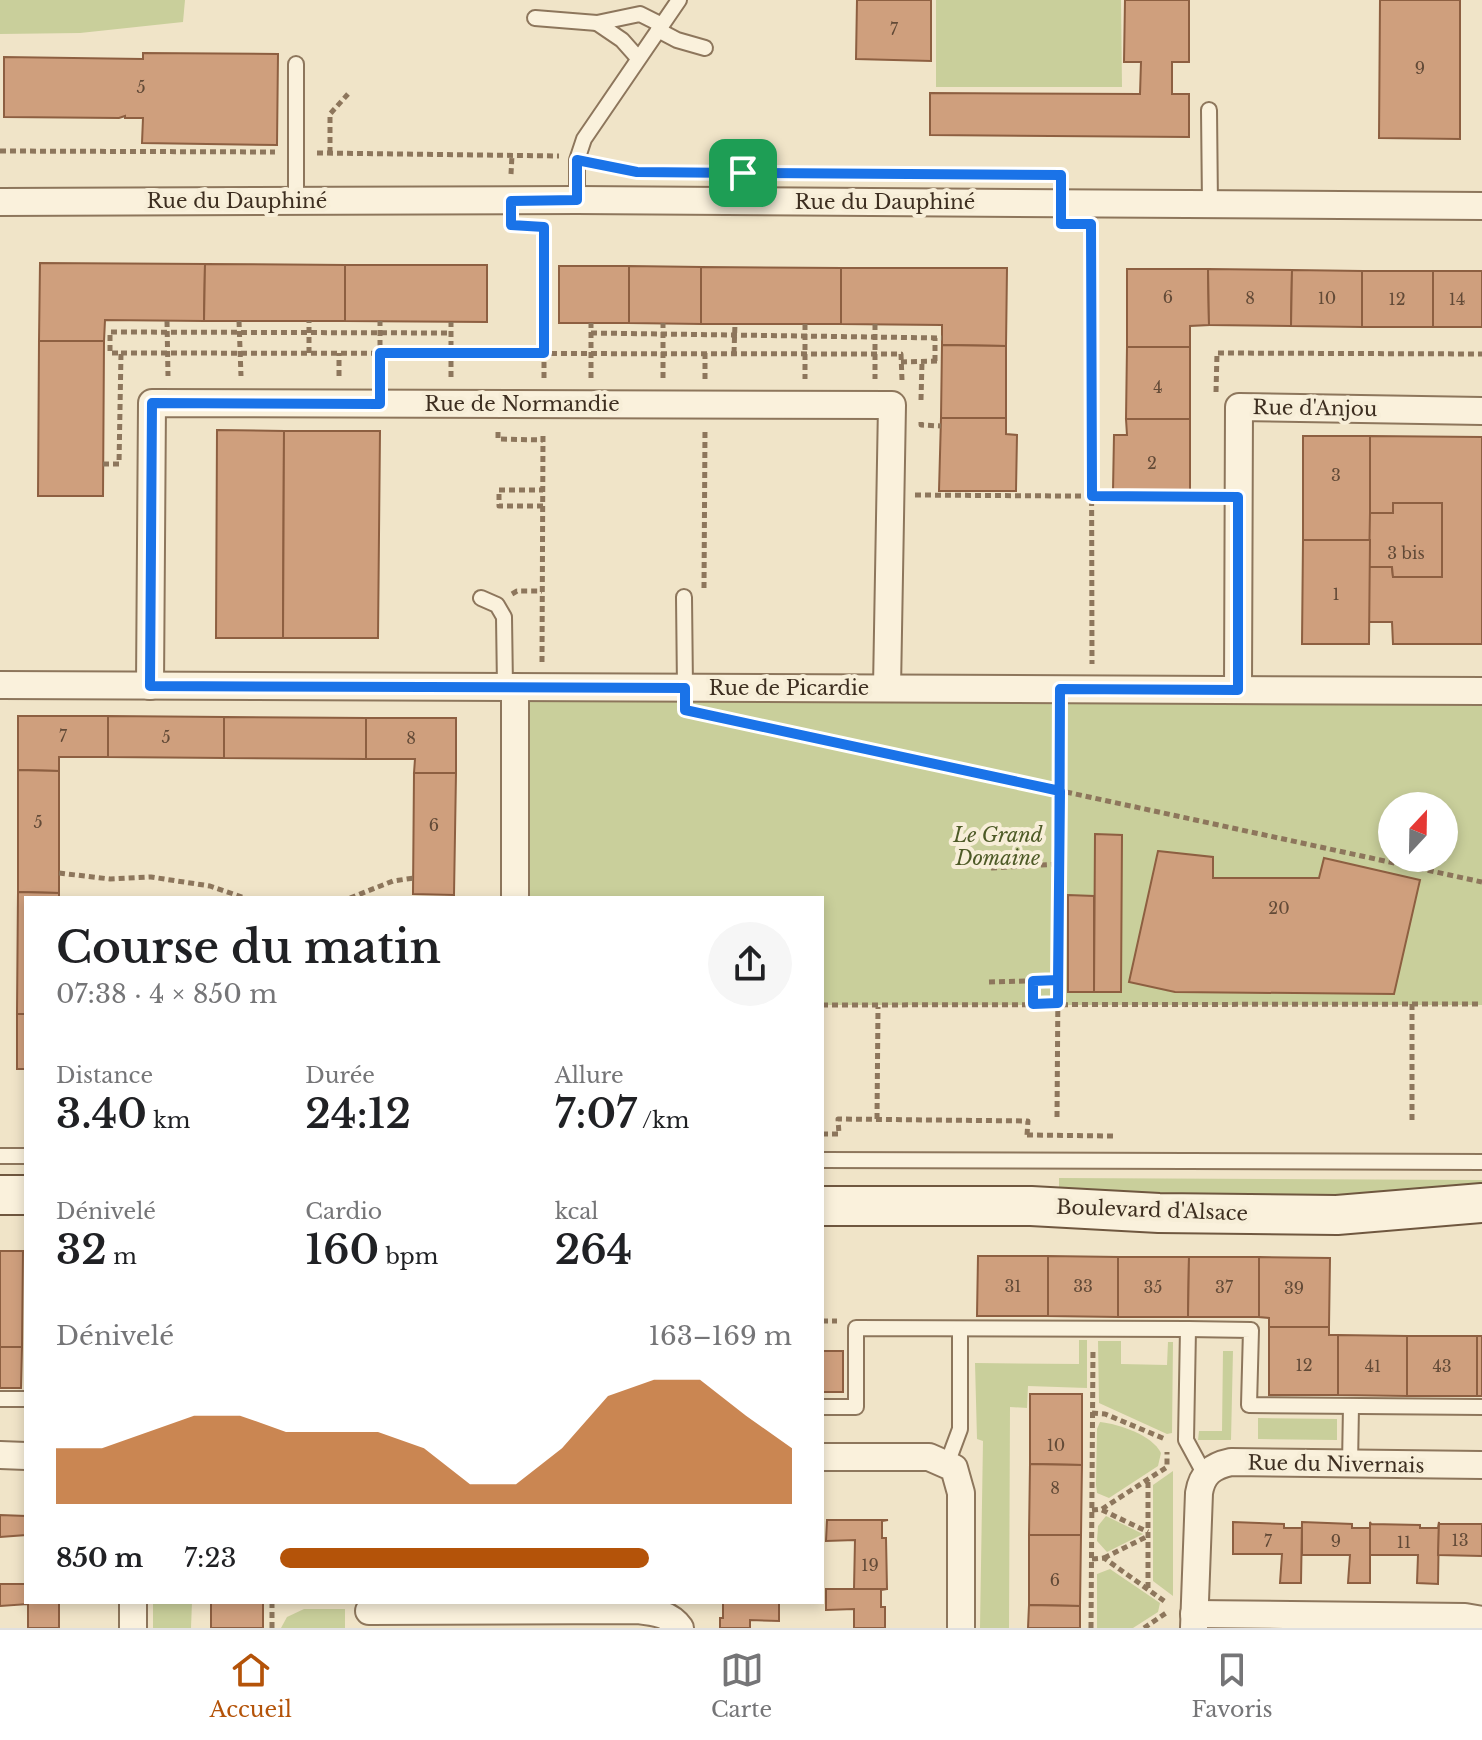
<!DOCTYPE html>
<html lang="fr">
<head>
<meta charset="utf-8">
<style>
	body { margin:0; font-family:"Libre Baskerville",serif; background:#f6f6f6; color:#202124; height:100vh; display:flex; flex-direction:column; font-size:30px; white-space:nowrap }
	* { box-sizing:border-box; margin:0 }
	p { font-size:26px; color:#757577 }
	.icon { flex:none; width:44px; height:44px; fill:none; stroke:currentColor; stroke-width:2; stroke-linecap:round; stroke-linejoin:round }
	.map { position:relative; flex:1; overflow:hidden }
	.side { position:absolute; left:24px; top:896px; width:800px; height:708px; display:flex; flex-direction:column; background:#fff; border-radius:0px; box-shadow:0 4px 12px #0003 }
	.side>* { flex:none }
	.needle { width:52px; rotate:22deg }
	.buttons { position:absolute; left:1378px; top:792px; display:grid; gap:16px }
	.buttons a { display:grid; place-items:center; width:80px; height:80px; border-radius:50%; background:#fff; box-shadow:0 4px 12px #0003; font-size:40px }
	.pin { position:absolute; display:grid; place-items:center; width:68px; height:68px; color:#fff; margin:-34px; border-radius:16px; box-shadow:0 4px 12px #0006 }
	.round { display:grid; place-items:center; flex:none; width:84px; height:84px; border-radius:42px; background:#f6f6f6 }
	.head { display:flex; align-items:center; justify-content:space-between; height:136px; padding:0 32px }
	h1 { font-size:44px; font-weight:600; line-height:60px }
	.figures { display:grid; grid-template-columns:repeat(3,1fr); gap:12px; height:136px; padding:8px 32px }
	.figures div { display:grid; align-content:center }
	.figures b { font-size:40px; font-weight:600 }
	.figures small { font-size:22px; font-weight:400 }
	.figures p { font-size:22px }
	.chart { height:224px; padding:16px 32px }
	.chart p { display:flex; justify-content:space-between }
	.chart svg { width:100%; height:144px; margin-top:8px; fill:#b45309; opacity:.7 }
	ul { padding:0 32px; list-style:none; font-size:26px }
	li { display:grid; grid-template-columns:128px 96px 1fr; align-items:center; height:60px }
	li i { height:20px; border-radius:10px; background:#b45309 }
	.tab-bar { display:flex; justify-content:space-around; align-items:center; height:112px; border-top:2px solid #e0e0e0; background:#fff; font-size:22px; color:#757577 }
	.tab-bar a { display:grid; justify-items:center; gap:4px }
	.tab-bar .on { color:#b45309 }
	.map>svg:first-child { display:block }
	.green { fill:#c9cf9b; fill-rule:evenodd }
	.building { fill:#cf9f7d; stroke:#8d5f41; stroke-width:2 }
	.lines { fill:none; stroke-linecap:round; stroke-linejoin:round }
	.lane-casing { stroke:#8d765c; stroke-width:18 }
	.street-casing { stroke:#8d765c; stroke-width:30 }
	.secondary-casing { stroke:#6f573f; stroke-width:42 }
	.path { stroke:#8d765c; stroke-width:5; stroke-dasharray:6 4; stroke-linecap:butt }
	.lane { stroke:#faf1dc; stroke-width:14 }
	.street { stroke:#faf1dc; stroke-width:26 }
	.secondary { stroke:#faf1dc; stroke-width:38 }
	.route-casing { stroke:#fff; stroke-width:16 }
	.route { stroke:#1a73e8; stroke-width:10 }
	.labels { text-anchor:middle; stroke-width:8; stroke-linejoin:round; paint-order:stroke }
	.number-label { font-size:16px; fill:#624a37 }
	.street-label { font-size:20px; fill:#3d2e20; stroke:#f7eed8 }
	.park-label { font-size:20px; font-style:italic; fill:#4d5a26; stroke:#f7eed8 }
</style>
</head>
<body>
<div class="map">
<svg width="1482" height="1628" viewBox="0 0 1482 1628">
	<rect width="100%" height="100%" fill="#f0e4c8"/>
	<!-- green -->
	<g class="green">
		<polygon points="0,0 185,0 183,22 80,33 0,34"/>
		<polygon points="936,0 1121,0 1122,87 936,87"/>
		<path d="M 515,687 L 1482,691 L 1482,1005 L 822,1005 L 822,898 L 515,898 ZM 1392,806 L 1444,806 L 1444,858 L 1392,858 Z"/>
		<polygon points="1059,1178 1482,1180 1482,1187 1377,1199 1059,1193"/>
		<polygon points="1079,1340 1087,1340 1087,1388 1028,1386 1027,1408 1010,1407 1009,1628 980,1628 983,1441 977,1439 975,1363 1079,1364"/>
		<polygon points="1098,1341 1121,1341 1121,1364 1167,1365 1168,1342 1173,1342 1172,1433 1167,1434 1099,1403"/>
		<polygon points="1223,1351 1233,1351 1231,1440 1198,1440 1199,1431 1222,1431"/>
		<polygon points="1258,1418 1337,1419 1337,1440 1258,1439"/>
		<path d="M 1100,1422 C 1119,1424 1152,1435 1161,1453 L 1158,1466 L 1109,1498 L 1097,1493 L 1096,1485 L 1097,1429 Z"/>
		<polygon points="1173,1471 1173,1596 1153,1581 1153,1485"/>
		<polygon points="1106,1516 1143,1534 1107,1552 1097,1541 1098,1526"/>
		<polygon points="1110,1569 1160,1603 1158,1612 1133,1628 1097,1628 1097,1574"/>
		<polygon points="153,1602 192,1602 191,1628 153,1628"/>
		<polygon points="304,1609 345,1609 345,1628 281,1628 287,1617"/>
	</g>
	<!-- building -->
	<g class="building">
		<polygon points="857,0 931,0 931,61 856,59"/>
		<polygon points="1125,0 1189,0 1189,62 1172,62 1172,94 1189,94 1189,137 930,135 930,93 1140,94 1141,62 1124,62"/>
		<polygon points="1380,0 1460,0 1460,139 1379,138"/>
		<polygon points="143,53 278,54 277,145 142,143 143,118 125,118 125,116 119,118 4,117 4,57 143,59"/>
		<polygon points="40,263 205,264 204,321 105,320 104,341 39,341"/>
		<polygon points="205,264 345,265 345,321 204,321"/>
		<polygon points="345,265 487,265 487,322 345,321"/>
		<rect x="559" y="266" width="70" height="57"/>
		<polygon points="629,266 701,267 701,324 629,323"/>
		<polygon points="701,267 841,268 841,324 701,324"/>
		<polygon points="841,268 1007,268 1006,346 942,345 942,325 841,324"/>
		<polygon points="1127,269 1208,269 1209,325 1190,326 1190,347 1127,347"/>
		<polygon points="1208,269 1292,270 1291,326 1209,325"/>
		<polygon points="1292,270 1362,271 1362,327 1291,326"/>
		<rect x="1362" y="271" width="71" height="56"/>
		<rect x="1433" y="271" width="49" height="56"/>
		<polygon points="39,341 104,341 103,496 38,496"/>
		<polygon points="942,345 1006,346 1006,418 941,418"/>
		<polygon points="1127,347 1190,347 1190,419 1126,419"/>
		<polygon points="941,418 1006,418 1006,434 1017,435 1016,491 939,491"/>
		<polygon points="1126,419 1190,419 1190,492 1113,491 1114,435 1127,435"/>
		<polygon points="217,430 284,431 283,638 216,638"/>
		<polygon points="284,431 380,431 378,638 283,638"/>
		<rect x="1303" y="436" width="67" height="104"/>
		<polygon points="1370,436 1482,437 1482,644 1393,644 1392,622 1369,622 1369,567 1392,567 1393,577 1442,577 1442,503 1393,503 1393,513 1370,513"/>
		<polygon points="1393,503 1442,503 1442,577 1393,577 1392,567 1369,567 1370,513 1393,513"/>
		<polygon points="1303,540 1370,540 1369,644 1302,644"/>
		<polygon points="18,716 108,716 108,757 59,757 59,771 18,770"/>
		<polygon points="108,716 224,717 224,758 108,757"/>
		<polygon points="224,717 366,718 366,759 224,758"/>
		<polygon points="366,718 456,718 456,773 414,773 415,759 366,759"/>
		<polygon points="18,770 59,771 59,893 18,892"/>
		<polygon points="414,773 456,773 454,895 413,894"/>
		<polygon points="1095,834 1122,835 1121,992 1094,992"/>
		<polygon points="1158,851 1213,857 1213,878 1319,878 1324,858 1420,880 1394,994 1175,992 1129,982"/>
		<polygon points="18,892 59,893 59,898 26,898 26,1014 17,1014"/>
		<polygon points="1068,895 1094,896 1094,992 1068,992"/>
		<rect x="17" y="1014" width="9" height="55"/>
		<polygon points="0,1251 23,1251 22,1347 0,1347"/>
		<polygon points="978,1256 1048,1256 1048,1316 977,1316"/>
		<polygon points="1048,1256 1118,1257 1118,1317 1048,1316"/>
		<polygon points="1118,1257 1189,1257 1188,1317 1118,1317"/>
		<polygon points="1189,1257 1259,1257 1259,1317 1188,1317"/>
		<polygon points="1259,1257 1330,1258 1329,1327 1269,1327 1269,1318 1259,1317"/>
		<polygon points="1269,1327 1329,1327 1329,1335 1338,1335 1338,1395 1269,1395"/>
		<polygon points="1338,1335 1407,1336 1407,1396 1338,1395"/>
		<rect x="1407" y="1336" width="70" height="60"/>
		<rect x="1477" y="1336" width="5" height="60"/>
		<polygon points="0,1347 22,1347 21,1388 0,1388"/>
		<rect x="822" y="1351" width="21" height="41"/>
		<polygon points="1030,1394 1082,1394 1082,1465 1030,1464"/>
		<polygon points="1030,1464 1082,1465 1081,1535 1029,1535"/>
		<polygon points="0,1515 26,1516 26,1535 0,1537"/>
		<polygon points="827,1520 888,1520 882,1521 882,1538 886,1538 887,1589 854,1589 855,1540 826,1541"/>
		<polygon points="1233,1522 1284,1524 1284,1528 1302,1528 1302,1522 1301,1583 1280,1583 1282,1554 1233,1554"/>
		<polygon points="1302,1522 1352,1524 1352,1528 1370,1528 1370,1522 1370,1583 1348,1583 1350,1555 1302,1555"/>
		<polygon points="1370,1522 1371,1524 1420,1525 1420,1528 1438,1528 1439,1522 1438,1584 1417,1583 1418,1555 1370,1555"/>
		<polygon points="1439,1522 1439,1524 1482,1524 1482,1556 1438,1555"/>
		<polygon points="1029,1535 1081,1535 1080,1606 1029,1605"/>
		<polygon points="0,1584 26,1584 26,1602 59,1603 59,1628 28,1628 28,1604 0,1606"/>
		<polygon points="826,1589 887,1589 881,1590 881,1607 885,1607 885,1628 854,1628 854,1609 826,1610"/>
		<rect x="211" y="1602" width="52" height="26"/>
		<polygon points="723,1602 779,1602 779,1621 750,1620 750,1628 720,1628 720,1618 723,1618"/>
		<polygon points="1029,1605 1080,1606 1080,1628 1028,1628"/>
	</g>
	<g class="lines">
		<defs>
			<g id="lane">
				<polyline points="535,18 597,23"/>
				<polyline points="658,30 677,40 705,48"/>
				<polyline points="638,58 622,40 597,23 640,14 662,25"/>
				<polyline points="1209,110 1210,205"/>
				<polyline points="577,200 577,160 584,139 679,0"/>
				<polyline points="296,201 296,64"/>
				<polyline points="684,597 685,688"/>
				<polyline points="481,598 497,605 504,617 505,687"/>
				<polyline points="0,1156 26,1156"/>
				<polyline points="822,1160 1482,1162"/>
				<polyline points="1188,1329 1251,1330 1249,1405 1482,1407"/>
				<polyline points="0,1399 26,1399"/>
				<polyline points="822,1407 856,1407 856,1328 1188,1329 1186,1440 1205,1475"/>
				<polyline points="947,1464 960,1429 960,1329"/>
				<polyline points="1350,1465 1351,1406"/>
			</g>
			<g id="street">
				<polyline points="0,202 577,200 1482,206"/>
				<polyline points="0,685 1482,691"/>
				<polyline points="150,686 152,403 892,405 887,688"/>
				<polyline points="515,687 515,898"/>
				<polyline points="1238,690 1239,407 1482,411"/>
				<polyline points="0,1455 26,1456"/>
				<polyline points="822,1457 929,1457 954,1468 961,1493 961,1628"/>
				<path d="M 369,1611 L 638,1610 C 655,1612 670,1614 680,1628"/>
				<polyline points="1194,1614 1465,1617 1482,1620"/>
				<polyline points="133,1628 133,1602"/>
				<path d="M 1194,1628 L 1199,1493 C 1202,1474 1212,1466 1231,1462 L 1482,1465"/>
			</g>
			<g id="secondary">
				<polyline points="0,1195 26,1195"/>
				<polyline points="822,1206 1031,1206 1159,1213 1337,1215 1482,1203"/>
			</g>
		</defs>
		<!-- lane casing -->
		<use href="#lane" class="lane-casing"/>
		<!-- street casing -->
		<use href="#street" class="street-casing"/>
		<!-- secondary casing -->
		<use href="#secondary" class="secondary-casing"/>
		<!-- path -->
		<g class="path">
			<polyline points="0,151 275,152"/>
			<polyline points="317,153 559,156"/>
			<polyline points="330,153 330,114 348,94"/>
			<polyline points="596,164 629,170"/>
			<polyline points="511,174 512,155"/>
			<polyline points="1091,230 1092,664"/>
			<polyline points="167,321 168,376"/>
			<polyline points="239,321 241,376"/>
			<polyline points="805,324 805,379"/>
			<polyline points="875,324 875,379"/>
			<polyline points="591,333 942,338"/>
			<polyline points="121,353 901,354 902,380"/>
			<polyline points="309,353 309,321"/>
			<polyline points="705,353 705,380"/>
			<polyline points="734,353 735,323"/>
			<polyline points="935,361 935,338"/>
			<polyline points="901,362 941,361"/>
			<polyline points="339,376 339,353"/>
			<polyline points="380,376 380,321"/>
			<polyline points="451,377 451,322"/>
			<polyline points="544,378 544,228"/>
			<polyline points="591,378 591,323"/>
			<polyline points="663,378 663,323"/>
			<polyline points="1216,392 1217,353 1482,354"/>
			<polyline points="921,400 922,362"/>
			<polyline points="921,422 921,425 941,426"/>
			<polyline points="498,432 498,439 543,440"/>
			<polyline points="103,464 119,464 121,353 110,353 110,332 451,333"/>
			<polyline points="915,495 1213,497"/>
			<polyline points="543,506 499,506 499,490 543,490"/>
			<polyline points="704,588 705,430"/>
			<polyline points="512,594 517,591 542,591"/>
			<polyline points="542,662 543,432"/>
			<polyline points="724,718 1482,882"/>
			<polyline points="991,868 1059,864"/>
			<polyline points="59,873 110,879 151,877 210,886 245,898"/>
			<polyline points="350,898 393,881 414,878"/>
			<polyline points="1033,981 1033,1004"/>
			<polyline points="989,982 1058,980"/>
			<polyline points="1412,1004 1412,1120"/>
			<polyline points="822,1005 1482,1004"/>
			<polyline points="1057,1117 1060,714"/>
			<polyline points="877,1119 878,1007"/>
			<polyline points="822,1134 839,1134 838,1119 1028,1121 1027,1135"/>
			<polyline points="1027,1135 1113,1136"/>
			<polyline points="822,1321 837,1321"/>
			<polyline points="1092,1413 1105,1414 1165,1439"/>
			<polyline points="1092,1510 1102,1509 1167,1467 1167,1452"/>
			<polyline points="1102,1510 1148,1532"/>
			<polyline points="1104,1558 1148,1536"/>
			<polyline points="1092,1559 1104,1558 1167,1603"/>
			<polyline points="1148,1588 1148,1480"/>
			<polyline points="272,1628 272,1602"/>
			<polyline points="1091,1628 1093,1349"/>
			<polyline points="1144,1628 1166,1613"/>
		</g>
		<!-- lane -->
		<use href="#lane" class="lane"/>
		<!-- street -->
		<use href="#street" class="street"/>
		<!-- secondary -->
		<use href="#secondary" class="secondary"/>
	</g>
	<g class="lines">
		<defs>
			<path id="route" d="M 743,173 L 637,172 L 577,160 L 577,200 L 511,201 L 511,225 L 544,227 L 544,353 L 380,353 L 380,404 L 152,403 L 150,686 L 685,688 L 685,710 L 1060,791 L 1058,980 L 1033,981 L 1033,1004 L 1058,1003 C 1059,898 1060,794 1060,689 L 1238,690 L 1238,497 L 1092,496 L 1091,224 L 1061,224 L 1061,175 L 743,173"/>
		</defs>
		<!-- route casing -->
		<use href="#route" class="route-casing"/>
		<!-- route -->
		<use href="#route" class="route"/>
	</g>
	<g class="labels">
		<!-- number labels -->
		<g class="number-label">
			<text x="894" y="35">7</text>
			<text x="1420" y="74">9</text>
			<text x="141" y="93">5</text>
			<text x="1168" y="303">6</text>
			<text x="1250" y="304">8</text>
			<text x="1327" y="304">10</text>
			<text x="1397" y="305">12</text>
			<text x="1457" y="305">14</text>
			<text x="1158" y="393">4</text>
			<text x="1152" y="469">2</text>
			<text x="1336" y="481">3</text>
			<text x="1406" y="559">3 bis</text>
			<text x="1336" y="600">1</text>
			<text x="63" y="742">7</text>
			<text x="166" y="743">5</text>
			<text x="411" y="744">8</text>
			<text x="38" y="828">5</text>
			<text x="434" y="831">6</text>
			<text x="1279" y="914">20</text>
			<text x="1013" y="1292">31</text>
			<text x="1083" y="1292">33</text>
			<text x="1153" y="1293">35</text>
			<text x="1224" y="1293">37</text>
			<text x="1294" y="1294">39</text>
			<text x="1304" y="1371">12</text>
			<text x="1373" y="1372">41</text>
			<text x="1442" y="1372">43</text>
			<text x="1056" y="1451">10</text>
			<text x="1055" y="1494">8</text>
			<text x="1460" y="1546">13</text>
			<text x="1268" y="1547">7</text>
			<text x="1336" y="1547">9</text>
			<text x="1404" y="1548">11</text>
			<text x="870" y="1571">19</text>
			<text x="1055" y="1586">6</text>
		</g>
		<!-- street labels -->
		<g class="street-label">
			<text x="237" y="208">Rue du Dauphiné</text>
			<text x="885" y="209">Rue du Dauphiné</text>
			<text x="522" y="411">Rue de Normandie</text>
			<text transform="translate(1315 408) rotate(1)" y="7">Rue d'Anjou</text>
			<text x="789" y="695">Rue de Picardie</text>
			<text transform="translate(1152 1210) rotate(2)" y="7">Boulevard d'Alsace</text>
			<text transform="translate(1336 1464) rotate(1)" y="7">Rue du Nivernais</text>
		</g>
		<!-- park labels -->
		<g class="park-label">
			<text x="998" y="842">Le Grand<tspan x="998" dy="23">Domaine</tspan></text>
		</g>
	</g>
</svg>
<div class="buttons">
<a><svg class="needle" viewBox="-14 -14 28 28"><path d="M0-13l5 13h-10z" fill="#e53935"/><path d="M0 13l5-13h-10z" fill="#757577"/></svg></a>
</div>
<div class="pin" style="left:743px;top:173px;background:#1e9e55"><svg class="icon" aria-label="arrive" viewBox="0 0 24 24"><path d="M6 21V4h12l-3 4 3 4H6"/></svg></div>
<section class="side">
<div class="head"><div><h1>Course du matin</h1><p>07:38 · 4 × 850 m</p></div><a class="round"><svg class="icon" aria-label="share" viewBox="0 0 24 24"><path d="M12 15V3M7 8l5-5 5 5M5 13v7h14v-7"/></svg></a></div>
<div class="figures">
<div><p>Distance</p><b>3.40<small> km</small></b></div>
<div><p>Durée</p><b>24:12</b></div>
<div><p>Allure</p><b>7:07<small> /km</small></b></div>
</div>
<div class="figures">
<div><p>Dénivelé</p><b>32<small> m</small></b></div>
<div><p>Cardio</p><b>160<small> bpm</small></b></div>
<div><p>kcal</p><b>264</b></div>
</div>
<div class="chart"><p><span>Dénivelé</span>163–169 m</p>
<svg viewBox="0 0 160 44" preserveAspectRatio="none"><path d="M0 44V27L10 27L20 22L30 17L40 17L50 22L60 22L70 22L80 27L90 38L100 38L110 27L120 11L130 6L140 6L150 17L160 27V44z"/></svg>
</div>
<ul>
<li><b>850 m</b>7:23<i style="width:72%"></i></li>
</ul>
</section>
</div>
<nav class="tab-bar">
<a class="on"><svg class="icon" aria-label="home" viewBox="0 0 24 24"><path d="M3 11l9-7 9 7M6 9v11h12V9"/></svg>Accueil</a>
<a><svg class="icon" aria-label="map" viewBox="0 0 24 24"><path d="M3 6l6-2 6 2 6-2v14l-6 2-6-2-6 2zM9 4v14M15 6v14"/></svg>Carte</a>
<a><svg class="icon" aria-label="saved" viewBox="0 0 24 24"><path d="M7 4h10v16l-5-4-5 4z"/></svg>Favoris</a>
</nav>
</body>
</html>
